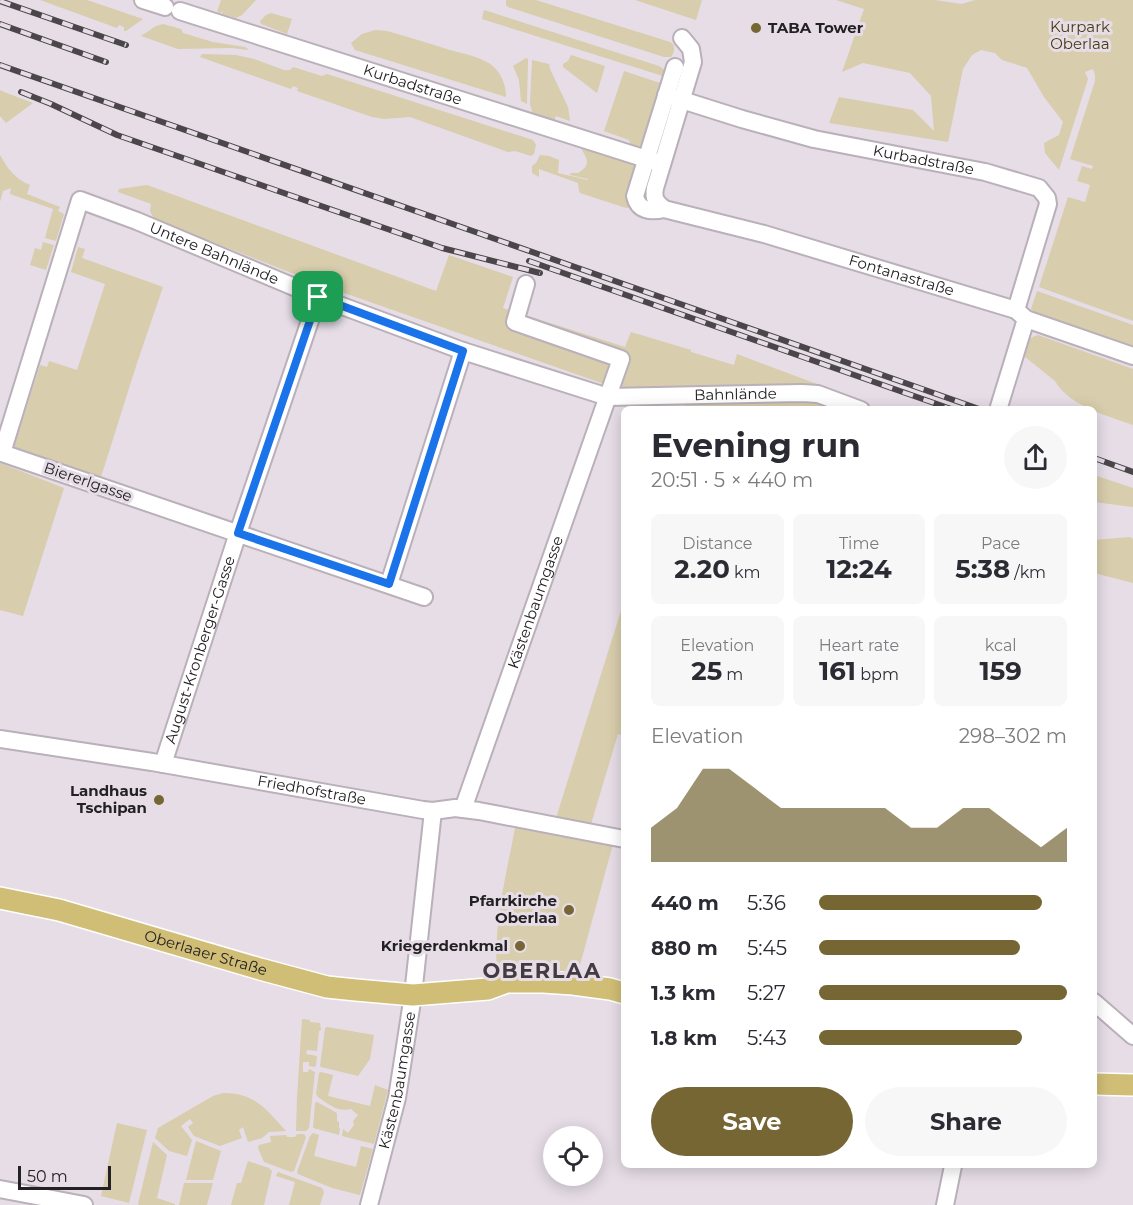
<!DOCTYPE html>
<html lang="en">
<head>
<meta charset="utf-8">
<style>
	body { margin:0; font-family:Montserrat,sans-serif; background:#f7f7f7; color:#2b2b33; height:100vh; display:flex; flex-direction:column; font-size:22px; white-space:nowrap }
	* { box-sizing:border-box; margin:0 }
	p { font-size:20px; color:#7c7c81 }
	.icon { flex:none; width:33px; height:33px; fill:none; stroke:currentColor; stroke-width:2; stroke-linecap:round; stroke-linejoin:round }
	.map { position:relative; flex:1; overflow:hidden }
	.side { position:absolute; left:621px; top:406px; width:476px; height:762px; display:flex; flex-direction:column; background:#fff; border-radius:9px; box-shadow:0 3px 15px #0003 }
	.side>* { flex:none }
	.buttons { position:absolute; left:543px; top:1126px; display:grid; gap:12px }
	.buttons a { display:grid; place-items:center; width:60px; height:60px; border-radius:50%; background:#fff; box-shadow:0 3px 15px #0003; font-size:30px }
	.scale { position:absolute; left:18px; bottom:15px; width:93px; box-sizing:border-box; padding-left:6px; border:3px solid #242124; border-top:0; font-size:16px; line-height:21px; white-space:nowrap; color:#242124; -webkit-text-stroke:4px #e6dde7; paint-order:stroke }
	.pin { position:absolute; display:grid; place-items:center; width:51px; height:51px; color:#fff; margin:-26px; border-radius:12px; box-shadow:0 3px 9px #0006 }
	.round { display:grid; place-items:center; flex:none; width:63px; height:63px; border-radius:32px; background:#f7f7f7 }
	.head { display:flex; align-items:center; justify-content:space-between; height:102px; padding:0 30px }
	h1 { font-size:33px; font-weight:700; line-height:45px }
	.stats { display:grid; grid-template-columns:repeat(3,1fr); gap:9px; height:102px; padding:6px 30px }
	.stats div { display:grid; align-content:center; border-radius:9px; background:#f7f7f7; text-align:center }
	.stats b { font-size:26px; font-weight:700 }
	.stats small { font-size:16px; font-weight:400 }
	.stats p { font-size:16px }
	.chart { height:168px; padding:12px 30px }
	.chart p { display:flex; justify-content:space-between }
	.chart svg { width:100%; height:108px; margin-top:6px; fill:#766634; opacity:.7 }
	.primary-button { display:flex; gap:12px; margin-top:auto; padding:12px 30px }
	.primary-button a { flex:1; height:69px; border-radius:36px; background:#766634; color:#fff; font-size:24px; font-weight:700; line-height:69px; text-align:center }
	.primary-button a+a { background:#f7f7f7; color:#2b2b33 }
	ul { padding:0 30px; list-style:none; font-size:20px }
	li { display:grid; grid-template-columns:96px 72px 1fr; align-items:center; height:45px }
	li i { height:15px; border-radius:8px; background:#766634 }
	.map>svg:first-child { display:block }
	.green { fill:#d8cdac }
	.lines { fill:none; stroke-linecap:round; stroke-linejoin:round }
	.minor-casing { stroke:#b9b0b9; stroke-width:20 }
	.major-casing { stroke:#fff; stroke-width:24 }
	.minor { stroke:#fff; stroke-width:16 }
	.major { stroke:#d1be76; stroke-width:21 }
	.rail-casing { stroke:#4a464a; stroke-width:6 }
	.rail { stroke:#e6dde7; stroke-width:4; stroke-dasharray:11; stroke-linecap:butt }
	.route-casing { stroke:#fff; stroke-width:12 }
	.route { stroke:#1a73e8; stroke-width:8 }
	.poi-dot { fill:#766634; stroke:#e6dde7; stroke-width:2 }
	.labels { text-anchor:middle; stroke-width:6; stroke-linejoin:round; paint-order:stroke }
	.park-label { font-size:15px; fill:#483b11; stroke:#e6dde7 }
	.poi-label { font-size:15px; font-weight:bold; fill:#242124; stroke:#e6dde7; text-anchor:end }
	.street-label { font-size:15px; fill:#242124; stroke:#e6dde7 }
	.district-label { font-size:21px; font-weight:bold; letter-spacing:1.5px; fill:#423b42; stroke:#e6dde7 }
</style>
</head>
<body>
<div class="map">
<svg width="1133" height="1205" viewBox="0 0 1133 1205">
	<rect width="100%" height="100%" fill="#e6dde7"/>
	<!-- green -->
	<g class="green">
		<polygon points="40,0 87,0 143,19 126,31 124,31 124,27 119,25 117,28"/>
		<polygon points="221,0 256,0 242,15 236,18 222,14 223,10 221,13 217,12"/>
		<path d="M 506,0 L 536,0 L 670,42 L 673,44 C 675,49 674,53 671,57 L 664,57 L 508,7 L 506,5 Z"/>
		<polygon points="635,0 702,0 696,20"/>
		<polygon points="836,0 935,0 962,4 975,0 1133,0 1133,321 1039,287 1068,197 1085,202 1090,185 1077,181 1082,166 1092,169 1093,166 1070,159 1095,81 1095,75 1093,69 1085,72 1088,79 1059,170 1045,153 1044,143 1059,135 1063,122 1044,97 1027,68 1002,60 995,53 981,50 972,55 963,69 948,142 829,123 839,97 913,110 934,131 931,96 910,73 863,63 842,72 864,9"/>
		<polygon points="484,10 659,66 665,70 666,77 482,19"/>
		<polygon points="271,13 292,19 287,34 261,24 260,21 266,15"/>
		<polygon points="163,24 181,29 183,33 213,42 245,47 249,50 231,48 178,49 141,36 156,26"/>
		<path d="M 375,30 L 387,31 C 408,37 429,43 450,50 C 464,54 483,57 494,67 C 502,75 506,86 506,97 L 355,50 L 351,43 L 362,34 Z"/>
		<polygon points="202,54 236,55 254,59 284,70 290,70 293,67 322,76 327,74 533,140 536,145 534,154 531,156 515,151 508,152 410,117 384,119 372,117 297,91 298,88 293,86 291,89 200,57"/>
		<polygon points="571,55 605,66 597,93 563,67 563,64 568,61"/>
		<polygon points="526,58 528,59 527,104 521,101 519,80 513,66"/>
		<polygon points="532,60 549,64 550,69 568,107 570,121 556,116 554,121 533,115 530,104"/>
		<path d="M 624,71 L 663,84 L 646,141 C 641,146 638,148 631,145 L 629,140 L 604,131 Z"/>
		<polygon points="0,90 4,92 33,103 6,123 0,116"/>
		<path d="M 581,148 L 596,153 L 598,149 L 633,162 L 636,168 L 632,206 L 627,208 L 623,207 L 580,193 L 579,191 L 578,183 L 539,169 L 539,177 L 532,173 L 532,166 L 536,163 L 540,155 L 549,156 L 559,160 L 558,173 L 588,180 L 588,179 L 570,175 L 571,173 L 578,173 C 592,165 587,159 581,148 Z"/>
		<path d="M 0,155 C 7,168 16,180 30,185 L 27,194 L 60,207 L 58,211 L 64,214 L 56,241 L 45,238 L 53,209 L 10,194 L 11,188 L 3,191 L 0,202 Z"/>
		<polygon points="147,185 436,291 449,255 513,277 503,308 625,347 631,332 691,350 691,352 734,365 737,354 817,384 624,391 330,288 154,219 150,211 151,204 118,192 119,189"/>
		<polygon points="43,242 54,245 46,270 30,265 35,248 41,250"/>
		<polygon points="78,247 85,249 82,258 163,287 137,363 101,477 14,447 40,365 47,367 49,361 77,370 105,284 71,272"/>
		<polygon points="1037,291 1133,325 1133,348 1037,314 1031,309"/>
		<path d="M 1038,335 L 1133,369 L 1133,425 C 1108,416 1069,406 1055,381 L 1024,356 C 1022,345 1028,338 1038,335 Z"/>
		<polygon points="799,398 835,409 684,410 686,402"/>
		<polygon points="0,463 64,488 23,616 0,610"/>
		<polygon points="1094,475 1133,488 1133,507 1094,502"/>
		<polygon points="1130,537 1133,539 1133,583 1094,573 1094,540"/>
		<polygon points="624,601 624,736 618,734 591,824 556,818"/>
		<path d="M 516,823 L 613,844 L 577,976 L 536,973 L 497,974 C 493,923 507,872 516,823 Z"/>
		<polygon points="302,1019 310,1020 310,1022 320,1023 321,1030 319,1031 317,1051 307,1050 306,1054 317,1056 316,1065 315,1067 309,1066 309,1062 303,1062 303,1072 308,1072 309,1069 315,1072 309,1128 306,1131 296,1131 297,1098"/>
		<polygon points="327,1027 374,1035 370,1059 358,1076 321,1067 320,1066 325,1028"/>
		<path d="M 321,1072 L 333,1075 L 328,1096 L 370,1106 L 375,1085 L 388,1090 L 374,1144 L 342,1136 L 343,1129 L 348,1133 L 354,1125 L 353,1121 L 358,1115 L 351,1109 C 337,1112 330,1105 318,1097 L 316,1094 L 319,1073 Z"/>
		<path d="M 223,1093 C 255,1093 266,1109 286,1131 L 269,1132 L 262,1138 L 248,1142 L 243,1127 L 239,1130 L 242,1138 L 220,1146 L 194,1136 L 188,1127 L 193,1123 L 190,1119 L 181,1126 L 192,1140 L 187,1156 L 169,1151 L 155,1138 L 158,1128 L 213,1096 Z"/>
		<polygon points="317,1102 337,1113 337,1121 339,1122 339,1128 340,1128 339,1135 313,1128 315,1103"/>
		<polygon points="117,1123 147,1130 129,1203 101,1196"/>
		<polygon points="313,1133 319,1135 314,1156 356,1167 361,1146 373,1149 360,1195 332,1188 298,1174 297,1172 310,1136"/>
		<polygon points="297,1134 304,1134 306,1137 294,1171 291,1172 264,1162 258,1148 259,1145 271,1142 270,1136 286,1135 287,1137 295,1137"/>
		<polygon points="196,1141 221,1151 213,1180 186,1180"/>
		<polygon points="153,1142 167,1155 157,1198 175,1204 175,1205 139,1205 138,1204"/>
		<polygon points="248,1161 269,1168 272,1171 264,1205 231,1205 237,1183 241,1183"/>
		<polygon points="278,1172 322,1188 324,1192 320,1205 289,1205 295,1182 276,1176"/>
		<polygon points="184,1183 213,1183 207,1205 179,1205"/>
	</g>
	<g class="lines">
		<defs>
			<g id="minor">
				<polyline points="143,0 165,7"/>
				<path id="s1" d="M 180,11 L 662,164"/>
				<path id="s2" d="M 675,67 L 635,196 C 638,211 651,212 664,209 L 764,234 L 1016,310 L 1026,319 L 1133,356"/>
				<path id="s3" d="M 666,95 L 742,119 L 814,139 L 985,172 L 1039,188 L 1047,198 L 1048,204 L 1016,310"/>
				<path d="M 664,209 C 656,202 653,199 655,188 L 693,62 L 691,49 L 682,38"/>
				<polyline points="998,410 1026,319"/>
				<polyline points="389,584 463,351"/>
				<path id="s4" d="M 424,597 L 2,453 L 80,200 L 137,221 L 318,297 L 463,351 L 608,397 L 802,393 L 818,394 L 861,410"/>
				<path id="s5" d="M 0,739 L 152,762 L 423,810 L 433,811 L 455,808 L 479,811 L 624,839"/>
				<path id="s6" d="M 163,764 L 238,533 L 318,297"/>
				<path id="s7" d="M 463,809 L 621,359 L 515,322 L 526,284"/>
				<polyline points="1094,1002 1133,1036"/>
				<polyline points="0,1189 84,1205"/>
				<path id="s8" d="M 369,1205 L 397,1098 L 413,995 L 433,811"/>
				<polyline points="945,1205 953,1166"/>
			</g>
			<g id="major">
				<path id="s9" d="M 0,898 L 59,910 L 260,969 L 327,987 L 356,990 L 413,995 L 488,989 L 507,982 L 543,982 L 573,984 L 610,989 L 624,993"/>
				<polyline points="1094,1084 1133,1085"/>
			</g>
		</defs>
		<!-- minor casing -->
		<use href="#minor" class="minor-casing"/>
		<!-- major casing -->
		<use href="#major" class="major-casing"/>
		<!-- minor -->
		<use href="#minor" class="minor"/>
		<!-- major -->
		<use href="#major" class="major"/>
		<defs>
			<g id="rail">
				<polyline points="0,1 126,45"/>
				<polyline points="0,24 106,62"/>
				<polyline points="0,65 982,410"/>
				<polyline points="21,92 51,104 117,135 442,248 540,273"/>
				<polyline points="529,261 954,410"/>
				<polyline points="1094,458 1133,472"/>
			</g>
		</defs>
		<!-- rail casing -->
		<use href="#rail" class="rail-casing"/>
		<!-- rail -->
		<use href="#rail" class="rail"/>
	</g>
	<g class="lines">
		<defs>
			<polygon id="route" points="318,297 463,351 389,584 238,533"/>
		</defs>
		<!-- route casing -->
		<use href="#route" class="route-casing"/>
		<!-- route -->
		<use href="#route" class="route"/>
	</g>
	<!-- markers -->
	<g class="poi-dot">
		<circle cx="756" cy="28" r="6"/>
		<circle cx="159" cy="800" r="6"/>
		<circle cx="569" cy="910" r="6"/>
		<circle cx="520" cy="946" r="6"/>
	</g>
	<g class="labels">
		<!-- park labels -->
		<g class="park-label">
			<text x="1080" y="32">Kurpark<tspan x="1080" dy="17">Oberlaa</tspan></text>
		</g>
		<!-- poi labels -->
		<g class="poi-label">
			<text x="768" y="33" text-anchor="start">TABA Tower</text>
			<text x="147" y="796">Landhaus<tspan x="147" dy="17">Tschipan</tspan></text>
			<text x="557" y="906">Pfarrkirche<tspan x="557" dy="17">Oberlaa</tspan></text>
			<text x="508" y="951">Kriegerdenkmal</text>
		</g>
		<!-- street labels -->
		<g class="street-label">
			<text dy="5" stroke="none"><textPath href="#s1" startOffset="244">Kurbadstraße</textPath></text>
			<text dy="5" stroke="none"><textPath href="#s3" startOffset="266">Kurbadstraße</textPath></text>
			<text dy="5" stroke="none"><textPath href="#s4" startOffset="855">Untere Bahnlände</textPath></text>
			<text dy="5" stroke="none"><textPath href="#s2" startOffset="418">Fontanastraße</textPath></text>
			<text dy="5" stroke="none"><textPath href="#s4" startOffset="1402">Bahnlände</textPath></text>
			<text transform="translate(88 482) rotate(19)" y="5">Biererlgasse</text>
			<text dy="5" stroke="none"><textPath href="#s7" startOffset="219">Kästenbaumgasse</textPath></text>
			<text dy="5" stroke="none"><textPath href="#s6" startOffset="120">August-Kronberger-Gasse</textPath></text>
			<text dy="5" stroke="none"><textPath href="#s5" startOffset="316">Friedhofstraße</textPath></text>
			<text dy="5" stroke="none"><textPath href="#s9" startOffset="213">Oberlaaer Straße</textPath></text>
			<text dy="5" stroke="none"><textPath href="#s8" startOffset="128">Kästenbaumgasse</textPath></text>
		</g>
		<!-- district labels -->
		<g class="district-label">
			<text x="542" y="978">OBERLAA</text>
		</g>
	</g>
</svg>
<div class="buttons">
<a><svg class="icon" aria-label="locate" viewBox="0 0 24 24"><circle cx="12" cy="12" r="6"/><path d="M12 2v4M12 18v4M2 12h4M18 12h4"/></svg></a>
</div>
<div class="scale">50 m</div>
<div class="pin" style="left:318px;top:297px;background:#1e9e55"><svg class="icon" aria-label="arrive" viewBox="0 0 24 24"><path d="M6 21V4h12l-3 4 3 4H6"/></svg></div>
<section class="side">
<div class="head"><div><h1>Evening run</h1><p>20:51 · 5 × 440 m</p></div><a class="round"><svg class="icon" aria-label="share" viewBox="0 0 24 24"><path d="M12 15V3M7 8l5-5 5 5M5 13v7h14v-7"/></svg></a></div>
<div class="stats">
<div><p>Distance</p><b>2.20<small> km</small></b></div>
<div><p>Time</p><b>12:24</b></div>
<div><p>Pace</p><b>5:38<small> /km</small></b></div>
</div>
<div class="stats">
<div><p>Elevation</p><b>25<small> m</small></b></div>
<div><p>Heart rate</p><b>161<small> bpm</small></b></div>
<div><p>kcal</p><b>159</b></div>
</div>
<div class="chart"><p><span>Elevation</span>298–302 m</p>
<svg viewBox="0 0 160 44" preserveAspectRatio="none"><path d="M0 44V30L10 22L20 6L30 6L40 14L50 22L60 22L70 22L80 22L90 22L100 30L110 30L120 22L130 22L140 30L150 38L160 30V44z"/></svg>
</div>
<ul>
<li><b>440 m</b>5:36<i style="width:90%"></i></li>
<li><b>880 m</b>5:45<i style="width:81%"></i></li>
<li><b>1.3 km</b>5:27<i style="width:100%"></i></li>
<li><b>1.8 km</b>5:43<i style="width:82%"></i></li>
</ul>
<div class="primary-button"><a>Save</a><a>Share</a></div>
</section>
</div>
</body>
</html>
